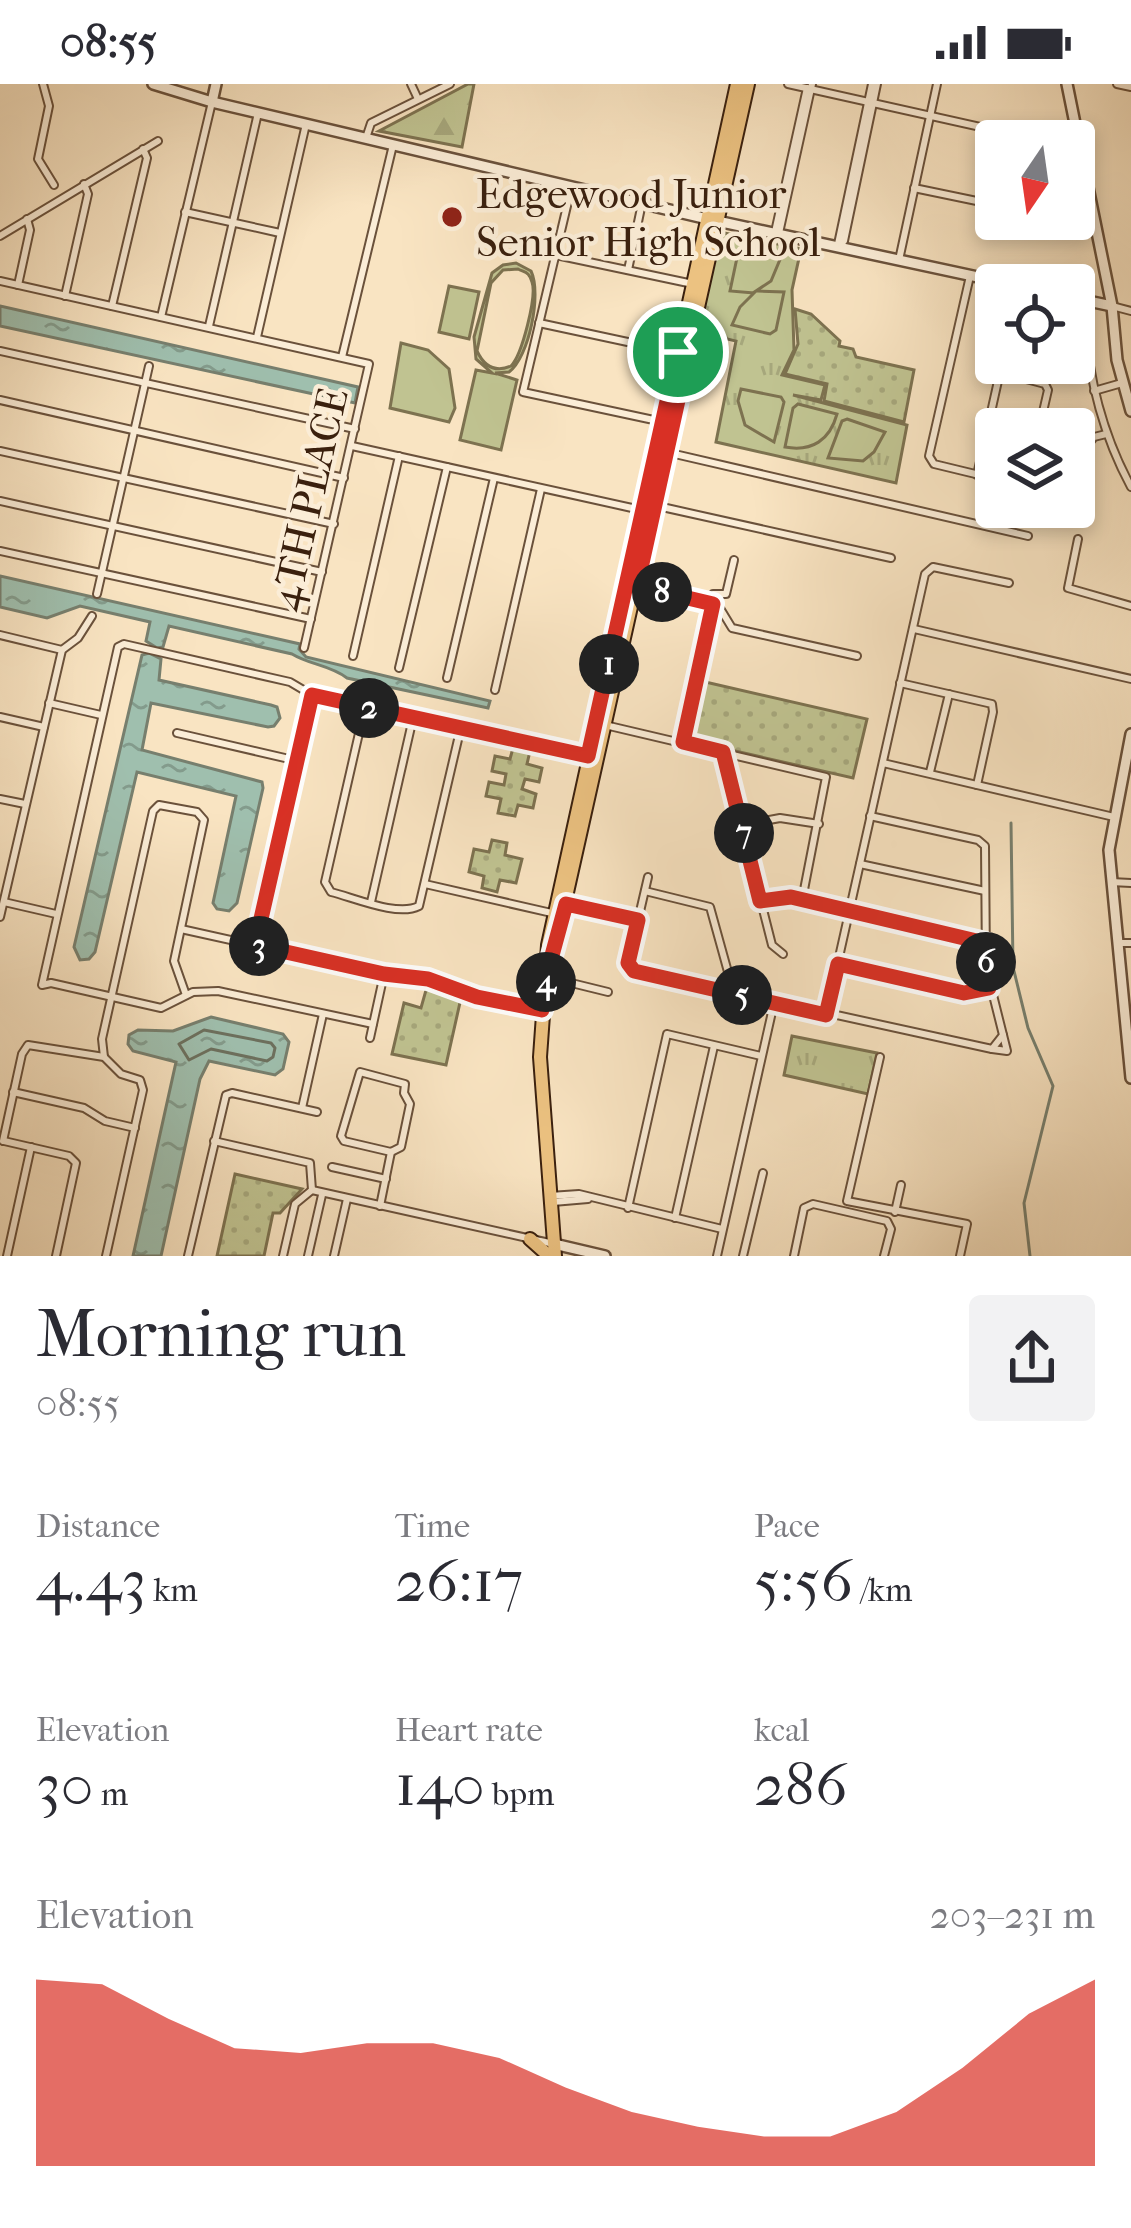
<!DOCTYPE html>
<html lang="en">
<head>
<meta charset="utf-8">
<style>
	body { margin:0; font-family:"IM FELL French Canon",serif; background:#f2f2f3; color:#2b2b33; height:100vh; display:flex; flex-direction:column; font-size:45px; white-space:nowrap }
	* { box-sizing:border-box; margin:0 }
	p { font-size:39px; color:#7c7c81 }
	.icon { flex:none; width:66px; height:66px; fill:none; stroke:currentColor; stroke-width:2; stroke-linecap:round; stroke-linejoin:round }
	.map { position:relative; height:1172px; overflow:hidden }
	.panel { display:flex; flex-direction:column; background:#fff; flex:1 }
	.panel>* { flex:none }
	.needle { width:78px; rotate:193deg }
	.controls { position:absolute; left:975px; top:36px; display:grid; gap:24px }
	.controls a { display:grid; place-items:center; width:120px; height:120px; border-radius:12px; background:#fff; box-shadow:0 6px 18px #0003; font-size:60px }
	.pin { position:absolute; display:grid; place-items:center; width:102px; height:102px; color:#fff; margin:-51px; border:6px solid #fff; border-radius:50%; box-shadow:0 3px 12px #0007 }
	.km { position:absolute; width:60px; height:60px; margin:-30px; border-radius:50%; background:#222; color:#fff; font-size:33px; line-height:60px; text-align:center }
	.round { display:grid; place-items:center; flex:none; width:126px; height:126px; border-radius:12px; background:#f2f2f3 }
	.headline { display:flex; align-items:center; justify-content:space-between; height:204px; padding:0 36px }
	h1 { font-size:66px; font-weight:600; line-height:90px }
	.figures { display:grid; grid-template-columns:repeat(3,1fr); gap:18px; height:204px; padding:12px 36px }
	.figures div { display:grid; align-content:center }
	.figures b { font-size:60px; font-weight:600 }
	.figures small { font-size:33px; font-weight:400 }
	.figures p { font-size:33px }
	.chart { height:336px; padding:24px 36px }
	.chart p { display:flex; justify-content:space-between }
	.chart svg { width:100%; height:216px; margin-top:12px; fill:#d93025; opacity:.7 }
	.status { display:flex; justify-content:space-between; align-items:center; height:84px; padding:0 60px; background:#fff; direction:ltr }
	.status svg { height:33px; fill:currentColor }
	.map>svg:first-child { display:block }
	.grass { fill:url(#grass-dots); stroke:#7d7250; stroke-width:3 }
	.forest { fill:url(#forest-firs); stroke:#7d7250; stroke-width:3 }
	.park { fill:url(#park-tufts); stroke:#7d7250; stroke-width:3 }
	.pitch { fill:#c0c391; stroke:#7d7250; stroke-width:3; fill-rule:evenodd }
	.water { fill:url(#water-ripples); stroke:#777f6e; stroke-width:3 }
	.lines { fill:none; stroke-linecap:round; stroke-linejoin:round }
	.shore { stroke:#6c705e; stroke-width:3 }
	.stream { stroke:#777f6e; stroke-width:3 }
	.minor-casing { stroke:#6a513b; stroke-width:10 }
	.tertiary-casing { stroke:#6a513b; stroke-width:14 }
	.primary-casing { stroke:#3a200e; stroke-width:16 }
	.minor { stroke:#fbedd7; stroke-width:6 }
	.tertiary { stroke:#fbedd7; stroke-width:9 }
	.primary { stroke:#ecc281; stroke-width:12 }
	.route-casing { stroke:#fff; stroke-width:24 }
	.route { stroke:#d93025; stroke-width:15 }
	.poi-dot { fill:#8f2418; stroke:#fbedd7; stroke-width:4.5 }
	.labels { text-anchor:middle; stroke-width:9; stroke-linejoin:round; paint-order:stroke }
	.poi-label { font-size:42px; fill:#3a200e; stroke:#fbedd7; text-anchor:start }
	.street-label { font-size:42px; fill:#3a200e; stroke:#fbedd7 }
</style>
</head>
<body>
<div class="status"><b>08:55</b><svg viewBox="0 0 49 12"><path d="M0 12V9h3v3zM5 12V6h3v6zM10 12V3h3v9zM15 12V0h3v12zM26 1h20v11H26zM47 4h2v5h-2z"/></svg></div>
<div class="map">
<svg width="1131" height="1172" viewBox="0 0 1131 1172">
	<defs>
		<pattern id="grass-dots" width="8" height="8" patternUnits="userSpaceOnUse" patternTransform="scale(3)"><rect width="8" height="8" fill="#c0c391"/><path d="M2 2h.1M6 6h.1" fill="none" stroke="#a6a77c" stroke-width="1.8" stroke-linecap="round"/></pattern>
		<pattern id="forest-firs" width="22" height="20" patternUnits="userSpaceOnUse" patternTransform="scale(3)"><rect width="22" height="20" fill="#c0c391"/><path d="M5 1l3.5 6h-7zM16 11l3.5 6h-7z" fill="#a6a77c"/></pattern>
		<pattern id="park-tufts" width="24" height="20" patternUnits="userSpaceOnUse" patternTransform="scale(3)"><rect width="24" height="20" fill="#c0c391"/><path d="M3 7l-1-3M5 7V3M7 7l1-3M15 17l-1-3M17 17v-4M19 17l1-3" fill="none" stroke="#a6a77c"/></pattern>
		<pattern id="water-ripples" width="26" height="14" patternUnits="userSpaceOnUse" patternTransform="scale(3)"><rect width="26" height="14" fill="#9fbfae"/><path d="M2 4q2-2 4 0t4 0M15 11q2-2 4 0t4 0" fill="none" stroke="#839b8c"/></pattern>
	</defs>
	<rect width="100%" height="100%" fill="#f9e4c2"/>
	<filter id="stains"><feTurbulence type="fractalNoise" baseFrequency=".00167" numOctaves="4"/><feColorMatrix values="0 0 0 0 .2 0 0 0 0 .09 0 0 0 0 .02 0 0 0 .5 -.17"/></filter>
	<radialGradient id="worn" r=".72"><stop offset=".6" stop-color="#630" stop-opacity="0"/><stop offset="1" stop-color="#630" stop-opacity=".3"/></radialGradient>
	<!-- grass -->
	<g class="grass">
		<polygon points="795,225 811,230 840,257 839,262 853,265 856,273 914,286 904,338 824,317 827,300 785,290 798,260"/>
		<polygon points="701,597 867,635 853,694 687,656"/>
		<polygon points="513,664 530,667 527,680 542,684 539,698 525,695 522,705 536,710 533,724 518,721 515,732 498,729 501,715 486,712 489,698 504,701 506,690 492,687 495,672 510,675"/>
		<polygon points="492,756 507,759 505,771 522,775 516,799 500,796 497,808 482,804 484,792 469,788 474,765 489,768"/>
		<polygon points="428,899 461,914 446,981 392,970 404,919 421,924"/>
		<polygon points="235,1090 302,1105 280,1129 273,1129 264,1172 217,1172"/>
	</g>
	<!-- forest -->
	<polygon class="forest" points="468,0 474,0 462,63 379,47"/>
	<!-- park -->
	<g class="park">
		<polygon points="715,147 801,165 792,206 794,266 782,291 825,301 821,316 793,311 907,341 896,399 716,358 736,257 694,247"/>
		<polygon points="792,952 877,969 868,1010 784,991"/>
	</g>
	<!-- pitch -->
	<g class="pitch">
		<polygon points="743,165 781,173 771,197 756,207 784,208 776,246 770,250 732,241 740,223 754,209 730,207 738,169"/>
		<path d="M 516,179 L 531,187 C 542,210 529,273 509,288 L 495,289 L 517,296 L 501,366 L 460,356 L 476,286 L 492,289 L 476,275 L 474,253 L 492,189 L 503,181 ZM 518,185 C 526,189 529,188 532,198 C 537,212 522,271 511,282 C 495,289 484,282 477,267 L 491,199 L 503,186 Z"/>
		<polygon points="449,202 479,208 469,255 439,248"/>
		<polygon points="401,259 428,266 449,285 455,324 449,338 390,324"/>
		<polygon points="741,305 781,313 784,318 774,358 745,341 738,317"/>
		<path d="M 798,320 L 837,330 C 830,356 812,368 785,363 L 793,324 Z"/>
		<polygon points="847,335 885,348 874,368 863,377 828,374 842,337"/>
	</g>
	<!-- water -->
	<g class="water">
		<polygon points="0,222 358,303 355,319 0,242"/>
		<path d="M 0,492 L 300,560 L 299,565 L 306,573 L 490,617 L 488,624 L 347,594 C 330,581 310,581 292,570 L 169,542 L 163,563 L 157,564 L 146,557 L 150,538 L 80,522 L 47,534 L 0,523 Z"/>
		<polygon points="149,569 161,575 159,596 271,621 277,623 280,634 274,642 268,643 151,619 142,666 262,698 263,704 237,819 229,827 217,825 213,819 236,712 137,688 95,868 89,875 80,876 74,863 142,571"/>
		<polygon points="211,933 283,950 289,958 283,985 275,991 209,977 200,995 161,1172 133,1172 176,978 133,967 128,960 129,951 138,946 173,947"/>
	</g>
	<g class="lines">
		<!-- shore -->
		<polygon class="shore" points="204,946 271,959 275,964 273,973 267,977 211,965 189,976 179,960"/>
		<!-- stream -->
		<polyline class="stream" points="1011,739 1013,883 1028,944 1053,1002 1024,1119 1030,1172"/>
		<defs>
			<g id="minor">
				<polyline points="43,0 49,22 38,75 54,101"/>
				<polyline points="411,0 418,15"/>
				<polyline points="788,0 1043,57"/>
				<polyline points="1117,0 1131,3"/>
				<polyline points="366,54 371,39 450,0"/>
				<polyline points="914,104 996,121"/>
				<polyline points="571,105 523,308 663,338"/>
				<polyline points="185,128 280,149"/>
				<polyline points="1060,135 1096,143"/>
				<polyline points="775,148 807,4"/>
				<polyline points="779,149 812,0"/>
				<polyline points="0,152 158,57"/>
				<polyline points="838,160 872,0"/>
				<polyline points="839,162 844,157 877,0"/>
				<polyline points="556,171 693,200"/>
				<polyline points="899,176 937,0"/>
				<polyline points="628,186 642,119"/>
				<polyline points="970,192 929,372 934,380 996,395"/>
				<polyline points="0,197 369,280 304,564"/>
				<polyline points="18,201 30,146 27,135"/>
				<polyline points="65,212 88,110 84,100"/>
				<polyline points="112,222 147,74 143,65"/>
				<polyline points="1112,222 1131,227"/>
				<polyline points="161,233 212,18"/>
				<polyline points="539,239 679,269"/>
				<path d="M 1085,239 C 1089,298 1103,351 1131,403"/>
				<polyline points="209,242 258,29"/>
				<polyline points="257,253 306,40"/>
				<polyline points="0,267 355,345"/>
				<polyline points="342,273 393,61"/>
				<polyline points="999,288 1045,300 1048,306 1039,345"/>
				<polyline points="1094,307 1122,299"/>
				<polyline points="0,316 344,394"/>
				<polyline points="352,362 641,426"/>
				<polyline points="0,367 334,440"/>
				<polyline points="666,368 1028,452"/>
				<polyline points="977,391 1002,279"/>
				<polyline points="0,417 322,488"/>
				<polyline points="653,421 891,474"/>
				<polyline points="1080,421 1078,409 1089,359 1094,353 1106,350"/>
				<polyline points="1078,455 1068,504 1131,522"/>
				<polyline points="0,467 311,535"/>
				<polyline points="637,502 718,521 732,544 857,572"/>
				<polyline points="97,510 149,282"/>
				<polyline points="709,519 713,510 726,510 734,476"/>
				<polyline points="914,545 1131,595"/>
				<polyline points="0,551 62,566"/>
				<polyline points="353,572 399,372"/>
				<polyline points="399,584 447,383"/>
				<polyline points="447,594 494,394"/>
				<polyline points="900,599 992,620 993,628 977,701"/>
				<polyline points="495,606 541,405"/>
				<polyline points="49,619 101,631"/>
				<path d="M 365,623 L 325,798 L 331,808 C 355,814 398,833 419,822 L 460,647"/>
				<polyline points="0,633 44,643"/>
				<polyline points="605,641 826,693 802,816"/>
				<polyline points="177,649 298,677"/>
				<polyline points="683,659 713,521"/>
				<polyline points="723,668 772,861 783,870"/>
				<polyline points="883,679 1114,733"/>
				<polyline points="930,688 949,610"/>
				<polyline points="0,715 25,720"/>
				<polyline points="742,741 780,734 819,740"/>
				<polyline points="860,780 985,807"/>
				<polyline points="648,793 628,879 631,886 992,965 1003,951 986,883 985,762 978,756 870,732"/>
				<polyline points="1111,798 1131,799"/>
				<polyline points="425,800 556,830"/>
				<polyline points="645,807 710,823 728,888 725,907"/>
				<polyline points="760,817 791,813 985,859"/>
				<polyline points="4,818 56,830"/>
				<polyline points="371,818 413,634"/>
				<polyline points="566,820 637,836"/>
				<polyline points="0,833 62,566 78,554 92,532"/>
				<polyline points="181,845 384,890 428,895 477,913 542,926"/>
				<polyline points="1119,859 1131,859"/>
				<polyline points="255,861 312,611"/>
				<polyline points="838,880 964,909 989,904"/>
				<polyline points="547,893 608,908"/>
				<polyline points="826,931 925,490 933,483 1009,499"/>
				<polyline points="373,940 218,907 193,908 161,924 51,899 42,901 118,563 124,560 290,598 312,611 587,672"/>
				<polyline points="370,954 384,890"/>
				<polyline points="992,965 1007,967 1003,951"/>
				<polyline points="104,973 102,955 153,727 159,721 197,728 204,736 174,877 186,911"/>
				<polyline points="880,973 847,1117 967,1140 960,1172"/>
				<polygon points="360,988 405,1000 404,1009 410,1020 401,1063 391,1068 344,1057 341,1052"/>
				<polyline points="13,1008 84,1024 105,1037 135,1044"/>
				<polyline points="302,1024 323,930"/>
				<polyline points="3,1057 22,970 28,961 104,973 121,990 140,996 143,1006 106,1172"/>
				<polyline points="4,1057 69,1072 76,1079 56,1172"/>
				<polyline points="214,1057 310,1079 312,1106"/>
				<polyline points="332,1083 386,1095"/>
				<polyline points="312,1106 554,1160"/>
				<polyline points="550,1112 579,1110 722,1145"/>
				<polyline points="553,1118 588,1115"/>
				<polyline points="380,1122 391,1068"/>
				<polyline points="628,1124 667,950 761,972"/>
				<polyline points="895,1128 901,1101"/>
				<polyline points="675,1134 714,962"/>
				<polyline points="7,1172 31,1063"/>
				<polyline points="188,1172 226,1011 232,1009 317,1028"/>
				<polyline points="283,1172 295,1120 312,1106"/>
				<polyline points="308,1172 322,1111"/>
				<polyline points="334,1172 347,1115"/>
				<polyline points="717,1172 774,919"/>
				<polyline points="743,1172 763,1089"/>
				<polyline points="794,1172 804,1124 813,1120 887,1137 891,1145 884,1172"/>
			</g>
			<g id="tertiary">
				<polyline points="153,0 212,18 708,135 1015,201"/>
				<polyline points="1067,0 1112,222 1117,276 1131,327"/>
				<polyline points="212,18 216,0"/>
				<polyline points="1074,214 1112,222"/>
				<polyline points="1131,650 1109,766 1131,994"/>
				<polyline points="554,1160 605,1172"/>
			</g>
			<g id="primary">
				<polyline points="555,862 748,0"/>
				<polyline points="530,1155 549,1172"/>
				<polyline points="555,1172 540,973 548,861 737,0"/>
			</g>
		</defs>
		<!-- minor casing -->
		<use href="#minor" class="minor-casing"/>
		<!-- tertiary casing -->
		<use href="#tertiary" class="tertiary-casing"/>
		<!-- primary casing -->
		<use href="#primary" class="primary-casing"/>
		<!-- minor -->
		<use href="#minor" class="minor"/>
		<!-- tertiary -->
		<use href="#tertiary" class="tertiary"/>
		<!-- primary -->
		<use href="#primary" class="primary"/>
	</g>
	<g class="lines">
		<defs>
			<polygon id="route" points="678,268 688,271 637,502 713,520 683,658 723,668 760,817 791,813 985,859 989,904 964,909 838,880 826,931 634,887 628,879 638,836 566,820 548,886 542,926 477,913 428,895 384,890 255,861 312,611 588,672"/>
		</defs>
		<!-- route casing -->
		<use href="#route" class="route-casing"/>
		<!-- route -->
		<use href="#route" class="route"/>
	</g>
	<!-- markers -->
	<circle class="poi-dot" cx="452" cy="133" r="12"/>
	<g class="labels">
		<!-- poi labels -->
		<g class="poi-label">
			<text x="476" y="124">Edgewood Junior<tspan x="476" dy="48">Senior High School</tspan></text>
		</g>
		<!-- street labels -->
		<g class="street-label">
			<text transform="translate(308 415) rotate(-77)" y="15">4TH PLACE</text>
		</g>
	</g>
	<rect width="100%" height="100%" filter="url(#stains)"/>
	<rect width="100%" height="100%" fill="url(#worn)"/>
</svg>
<div class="controls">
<a><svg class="needle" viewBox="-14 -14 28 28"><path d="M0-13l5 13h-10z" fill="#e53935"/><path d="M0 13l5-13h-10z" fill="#7c7c81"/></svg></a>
<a><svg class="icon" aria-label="locate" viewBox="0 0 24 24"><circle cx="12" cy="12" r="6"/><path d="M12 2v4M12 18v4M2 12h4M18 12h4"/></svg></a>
<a><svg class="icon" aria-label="layers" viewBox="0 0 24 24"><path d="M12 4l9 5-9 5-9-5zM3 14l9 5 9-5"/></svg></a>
</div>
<div class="pin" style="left:678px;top:268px;background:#1e9e55"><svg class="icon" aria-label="arrive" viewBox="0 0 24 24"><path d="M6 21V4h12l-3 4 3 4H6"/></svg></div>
<b class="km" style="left:609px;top:580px">1</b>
<b class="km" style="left:369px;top:624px">2</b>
<b class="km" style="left:259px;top:862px">3</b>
<b class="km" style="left:546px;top:898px">4</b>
<b class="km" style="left:742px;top:911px">5</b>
<b class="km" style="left:986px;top:878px">6</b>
<b class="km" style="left:744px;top:749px">7</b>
<b class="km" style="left:662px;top:508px">8</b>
</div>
<section class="panel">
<div class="headline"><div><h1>Morning run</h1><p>08:55</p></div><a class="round"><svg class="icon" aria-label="share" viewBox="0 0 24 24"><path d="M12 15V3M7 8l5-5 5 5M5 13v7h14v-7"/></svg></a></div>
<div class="figures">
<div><p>Distance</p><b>4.43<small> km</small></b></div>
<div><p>Time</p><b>26:17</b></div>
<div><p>Pace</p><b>5:56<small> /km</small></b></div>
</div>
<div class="figures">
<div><p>Elevation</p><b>30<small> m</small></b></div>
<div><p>Heart rate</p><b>140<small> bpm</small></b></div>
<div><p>kcal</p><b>286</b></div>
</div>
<div class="chart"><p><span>Elevation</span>203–231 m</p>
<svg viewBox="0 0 160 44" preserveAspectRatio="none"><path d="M0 44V6L10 7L20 14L30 20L40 21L50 19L60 19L70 22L80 28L90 33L100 36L110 38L120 38L130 33L140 24L150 13L160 6V44z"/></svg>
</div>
</section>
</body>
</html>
